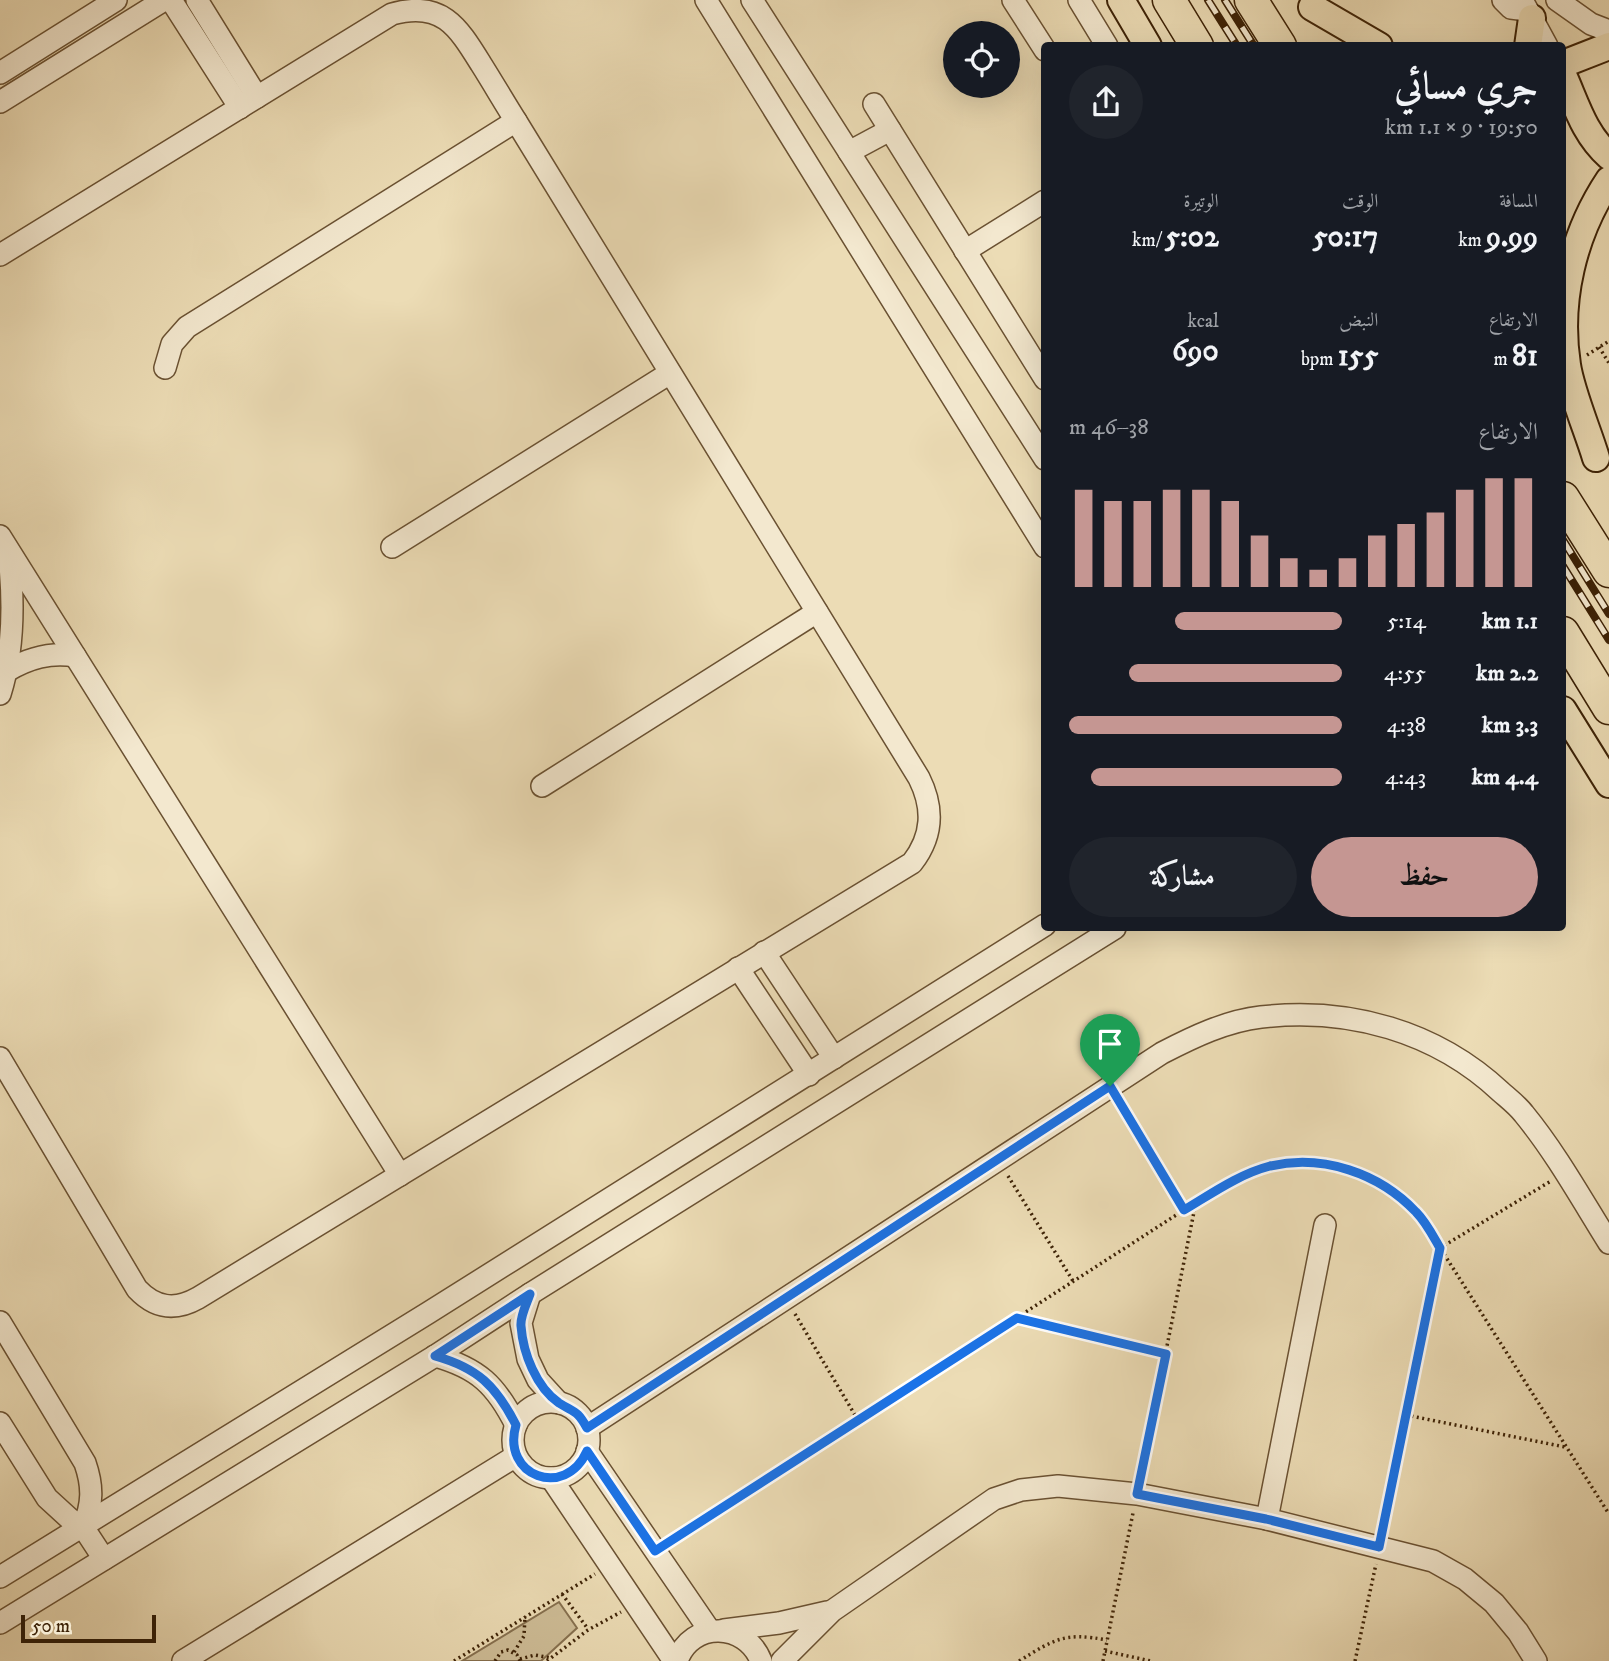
<!DOCTYPE html>
<html lang="ar">
<head>
<meta charset="utf-8">
<style>
	body { margin:0; font-family:"IM FELL DW Pica",Amiri,serif; background:#20242c; color:#f1f3f6; direction:rtl; height:100vh; display:flex; flex-direction:column; font-size:26px; white-space:nowrap }
	* { box-sizing:border-box; margin:0 }
	p { font-size:23px; color:#9ea1a6 }
	.icon { flex:none; width:38px; height:38px; fill:none; stroke:currentColor; stroke-width:2; stroke-linecap:round; stroke-linejoin:round }
	.map { position:relative; flex:1; overflow:hidden; direction:ltr }
	.drawer { position:absolute; left:1041px; top:42px; width:525px; height:889px; display:flex; flex-direction:column; background:#171b24; border-radius:7px; box-shadow:0 7px 28px #0002; direction:rtl }
	.drawer>* { flex:none }
	.buttons { position:absolute; left:943px; top:21px; display:grid; gap:14px }
	.buttons a { display:grid; place-items:center; width:77px; height:77px; border-radius:50%; background:#171b24; box-shadow:0 7px 28px #0002; font-size:35px }
	.scale { position:absolute; left:21px; bottom:18px; width:135px; box-sizing:border-box; padding-left:7px; border:4px solid #3e2307; border-top:0; font-size:19px; line-height:24px; white-space:nowrap; color:#3e2307; -webkit-text-stroke:5px #f3e8cf; paint-order:stroke }
	.pin { position:absolute; display:grid; place-items:center; width:60px; height:60px; color:#fff; margin:-72px -30px; border-radius:50% 50% 50% 0; rotate:-45deg; box-shadow:0 0 7px #0007 }
	.pin .icon { rotate:45deg }
	.round { display:grid; place-items:center; flex:none; width:74px; height:74px; border-radius:37px; background:#20242c }
	.headline { display:flex; align-items:center; justify-content:space-between; height:119px; padding:0 28px }
	h1 { font-size:38px; font-weight:800; line-height:52px }
	.metrics { display:grid; grid-template-columns:repeat(3,1fr); gap:10px; height:119px; padding:7px 28px }
	.metrics div { display:grid; align-content:center }
	.metrics b { font-size:30px; font-weight:800 }
	.metrics small { font-size:19px; font-weight:400 }
	.metrics p { font-size:19px }
	.chart { height:196px; padding:14px 28px }
	.chart p { display:flex; justify-content:space-between }
	.chart svg { width:100%; height:126px; margin-top:7px; stroke:#c59692; stroke-width:6 }
	.action { display:flex; gap:14px; margin-top:auto; padding:14px 28px }
	.action a { flex:1; height:80px; border-radius:42px; background:#c59692; color:#111; font-size:28px; font-weight:800; line-height:80px; text-align:center }
	.action a+a { background:#20242c; color:#f1f3f6 }
	ul { padding:0 28px; list-style:none; font-size:23px }
	li { display:grid; grid-template-columns:112px 84px 1fr; align-items:center; height:52px }
	li i { height:18px; border-radius:9px; background:#c59692 }
	.map>svg:first-child { display:block }
	.green { fill:#cebd97; stroke:#86704f; stroke-width:2 }
	.lines { fill:none; stroke-linecap:round; stroke-linejoin:round }
	.minor-casing { stroke:#6a5132; stroke-width:24 }
	.major-casing { stroke:#3e2307; stroke-width:30 }
	.highway-casing { stroke:#3e2307; stroke-width:35 }
	.path { stroke:#3e2307; stroke-width:3.5; stroke-dasharray:2 3.5; stroke-linecap:butt }
	.minor { stroke:#f3e8cf; stroke-width:21 }
	.major { stroke:#ecdcb5; stroke-width:26 }
	.highway { stroke:#ecdcb5; stroke-width:32 }
	.rail-casing { stroke:#3e2307; stroke-width:8 }
	.rail { stroke:#f3e8cf; stroke-width:5; stroke-dasharray:16; stroke-linecap:butt }
	.route-casing { stroke:#fff; stroke-width:14 }
	.route { stroke:#1a73e8; stroke-width:9 }
</style>
</head>
<body>
<div class="map">
<svg width="1609" height="1661" viewBox="0 0 1609 1661">
	<rect width="100%" height="100%" fill="#ecdcb5"/>
	<filter id="stains"><feTurbulence type="fractalNoise" baseFrequency=".00286" numOctaves="4"/><feColorMatrix values="0 0 0 0 .2 0 0 0 0 .09 0 0 0 0 .02 0 0 0 .5 -.17"/></filter>
	<radialGradient id="worn" r=".72"><stop offset=".6" stop-color="#630" stop-opacity="0"/><stop offset="1" stop-color="#630" stop-opacity=".3"/></radialGradient>
	<!-- green -->
	<polygon class="green" points="559,1602 577,1628 541,1661 462,1661"/>
	<g class="lines">
		<defs>
			<g id="minor">
				<polyline points="171,0 240,108"/>
				<polyline points="197,0 257,97"/>
				<polyline points="706,0 1045,547"/>
				<polyline points="752,0 1045,459"/>
				<polyline points="1013,0 1045,50"/>
				<polyline points="1079,0 1107,46"/>
				<polyline points="1503,0 1511,8 1527,10"/>
				<polyline points="1522,0 1547,46"/>
				<polyline points="1557,0 1591,24 1609,31"/>
				<polyline points="0,73 116,0"/>
				<polyline points="0,102 164,0"/>
				<polyline points="874,104 1045,379"/>
				<polyline points="849,152 890,130"/>
				<polyline points="965,251 1045,201"/>
				<path d="M 0,255 L 392,14 C 442,0 458,27 481,64 C 493,83 504,102 516,121 L 919,778 C 934,808 933,836 912,863 L 198,1298 C 175,1311 155,1308 137,1289 L 0,1058"/>
				<polyline points="165,368 172,344 187,327 516,121"/>
				<polyline points="0,536 400,1175"/>
				<polyline points="392,547 670,373"/>
				<path d="M 7,671 C 29,658 50,652 75,656"/>
				<path d="M 0,694 C 14,650 14,601 9,556"/>
				<polyline points="542,786 817,612"/>
				<polyline points="764,952 834,1058"/>
				<polyline points="738,968 809,1075"/>
				<polyline points="530,1294 521,1323 528,1359 538,1380 559,1403"/>
				<path d="M 0,1322 L 85,1463 C 93,1486 93,1504 83,1527"/>
				<path d="M 435,1356 C 478,1368 496,1385 516,1425"/>
				<circle cx="551" cy="1440" r="38"/>
				<polyline points="0,1423 47,1498 70,1519 83,1527 104,1559"/>
				<path d="M 587,1428 L 1162,1053 C 1193,1037 1226,1021 1261,1017 C 1349,1007 1436,1031 1501,1092 C 1509,1099 1518,1106 1524,1114 C 1556,1153 1582,1200 1609,1243"/>
				<polyline points="587,1451 710,1631"/>
				<polyline points="551,1478 674,1661"/>
				<polyline points="1267,1519 1325,1225"/>
				<polyline points="0,1577 428,1313 1045,925"/>
				<polyline points="0,1623 435,1356 530,1294 1115,928"/>
				<polyline points="724,1630 779,1623 827,1612"/>
				<polyline points="183,1661 516,1456"/>
				<path d="M 677,1661 C 691,1620 746,1622 761,1661"/>
				<polyline points="782,1661 832,1611 994,1499 1021,1490 1058,1486 1137,1494 1267,1519 1433,1561 1465,1579 1494,1603 1518,1632 1536,1661"/>
			</g>
			<g id="major">
				<polyline points="1121,0 1148,46"/>
				<polyline points="1312,7 1379,46"/>
				<polyline points="1528,46 1532,18"/>
				<polyline points="1563,64 1609,46"/>
				<path d="M 1563,75 C 1576,104 1584,134 1609,156"/>
				<path d="M 1596,458 C 1588,431 1571,392 1567,365 C 1557,301 1573,234 1609,180"/>
				<polyline points="1563,710 1609,784"/>
			</g>
			<g id="highway">
				<polyline points="1169,0 1197,46"/>
				<polyline points="1251,0 1280,46"/>
				<polyline points="1563,498 1609,571"/>
				<polyline points="1563,633 1609,708"/>
			</g>
		</defs>
		<!-- minor casing -->
		<use href="#minor" class="minor-casing"/>
		<!-- major casing -->
		<use href="#major" class="major-casing"/>
		<!-- highway casing -->
		<use href="#highway" class="highway-casing"/>
		<!-- path -->
		<g class="path">
			<polyline points="1599,347 1609,363"/>
			<polyline points="1587,355 1609,341"/>
			<polyline points="1120,1103 1184,1210"/>
			<polyline points="1008,1176 1073,1281"/>
			<polyline points="795,1314 858,1420"/>
			<polyline points="1018,1318 1166,1354"/>
			<polyline points="1406,1415 1565,1447"/>
			<polyline points="1141,1475 1196,1202"/>
			<polyline points="1383,1529 1440,1248 1551,1181"/>
			<path d="M 670,1541 L 1184,1210 C 1199,1201 1214,1191 1230,1182 C 1281,1157 1336,1157 1385,1186 C 1397,1192 1408,1204 1418,1213 L 1609,1514"/>
			<polyline points="562,1594 588,1629"/>
			<polyline points="1105,1651 1151,1661"/>
			<polyline points="514,1652 524,1636 525,1616"/>
			<polyline points="520,1659 535,1655 551,1658"/>
			<polyline points="454,1661 595,1574"/>
			<polyline points="495,1661 501,1652 508,1650 517,1655 520,1661"/>
			<polyline points="547,1661 588,1630 621,1612"/>
			<path d="M 1019,1661 C 1055,1639 1064,1632 1107,1640"/>
			<polyline points="1103,1661 1133,1513"/>
			<polyline points="1355,1661 1376,1564"/>
		</g>
		<!-- minor -->
		<use href="#minor" class="minor"/>
		<!-- major -->
		<use href="#major" class="major"/>
		<!-- highway -->
		<use href="#highway" class="highway"/>
		<defs>
			<g id="rail">
				<polyline points="1208,0 1237,46"/>
				<polyline points="1225,0 1254,46"/>
				<polyline points="1563,540 1609,614"/>
				<polyline points="1563,566 1609,640"/>
			</g>
		</defs>
		<!-- rail casing -->
		<use href="#rail" class="rail-casing"/>
		<!-- rail -->
		<use href="#rail" class="rail"/>
	</g>
	<g class="lines">
		<defs>
			<path id="route" d="M 1110,1086 L 1184,1210 C 1211,1194 1239,1174 1270,1166 C 1323,1154 1379,1173 1416,1212 C 1426,1222 1433,1236 1440,1248 L 1379,1547 L 1266,1519 L 1137,1494 L 1166,1354 L 1017,1318 L 655,1551 L 587,1451 C 565,1500 501,1476 516,1425 C 496,1386 478,1368 435,1356 L 530,1294 C 527,1303 520,1316 521,1326 C 523,1353 536,1387 559,1403 C 575,1413 577,1410 587,1428 Z"/>
		</defs>
		<!-- route casing -->
		<use href="#route" class="route-casing"/>
		<!-- route -->
		<use href="#route" class="route"/>
	</g>
	<rect width="100%" height="100%" filter="url(#stains)"/>
	<rect width="100%" height="100%" fill="url(#worn)"/>
</svg>
<div class="buttons">
<a><svg class="icon" aria-label="locate" viewBox="0 0 24 24"><circle cx="12" cy="12" r="6"/><path d="M12 2v4M12 18v4M2 12h4M18 12h4"/></svg></a>
</div>
<div class="scale">50 m</div>
<div class="pin" style="left:1110px;top:1086px;background:#1e9e55"><svg class="icon" aria-label="arrive" viewBox="0 0 24 24"><path d="M6 21V4h12l-3 4 3 4H6"/></svg></div>
<section class="drawer">
<div class="headline"><div><h1>جري مسائي</h1><p>19:50 · 9 × 1.1 km</p></div><a class="round"><svg class="icon" aria-label="share" viewBox="0 0 24 24"><path d="M12 15V3M7 8l5-5 5 5M5 13v7h14v-7"/></svg></a></div>
<div class="metrics">
<div><p>المسافة</p><b>9.99<small> km</small></b></div>
<div><p>الوقت</p><b>50:17</b></div>
<div><p>الوتيرة</p><b>5:02<small> /km</small></b></div>
</div>
<div class="metrics">
<div><p>الارتفاع</p><b>81<small> m</small></b></div>
<div><p>النبض</p><b>155<small> bpm</small></b></div>
<div><p>kcal</p><b>690</b></div>
</div>
<div class="chart"><p><span>الارتفاع</span>38–46 m</p>
<svg viewBox="0 0 160 44" preserveAspectRatio="none"><path d="M5 44V10M15 44V14M25 44V14M35 44V10M45 44V10M55 44V14M65 44V26M75 44V34M85 44V38M95 44V34M105 44V26M115 44V22M125 44V18M135 44V10M145 44V6M155 44V6"/></svg>
</div>
<ul>
<li><b>1.1 km</b>5:14<i style="width:61%"></i></li>
<li><b>2.2 km</b>4:55<i style="width:78%"></i></li>
<li><b>3.3 km</b>4:38<i style="width:100%"></i></li>
<li><b>4.4 km</b>4:43<i style="width:92%"></i></li>
</ul>
<div class="action"><a>حفظ</a><a>مشاركة</a></div>
</section>
</div>
</body>
</html>
